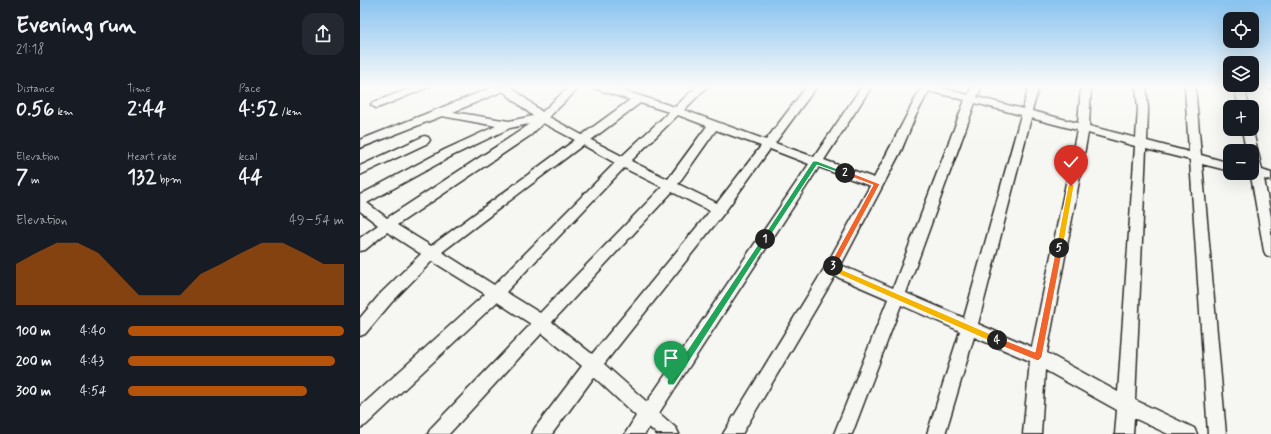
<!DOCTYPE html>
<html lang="en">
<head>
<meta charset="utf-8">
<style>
	body { margin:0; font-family:Mynerve,sans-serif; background:#242831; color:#f1f3f6; height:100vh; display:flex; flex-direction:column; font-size:15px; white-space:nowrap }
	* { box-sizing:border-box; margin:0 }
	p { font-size:13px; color:#9ea1a6 }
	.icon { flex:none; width:22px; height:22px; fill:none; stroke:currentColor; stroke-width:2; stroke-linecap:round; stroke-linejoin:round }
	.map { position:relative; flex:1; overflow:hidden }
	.side { display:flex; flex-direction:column; background:#171b24; width:360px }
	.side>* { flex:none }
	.controls { position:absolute; left:863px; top:12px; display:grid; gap:8px }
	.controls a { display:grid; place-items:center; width:36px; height:36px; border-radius:8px; background:#171b24; box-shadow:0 4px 16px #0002; font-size:20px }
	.pin { position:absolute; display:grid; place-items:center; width:34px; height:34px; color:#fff; margin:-41px -17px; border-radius:50% 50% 50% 0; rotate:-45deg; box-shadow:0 0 4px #0007 }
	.pin .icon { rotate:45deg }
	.km { position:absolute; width:20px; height:20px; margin:-10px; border-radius:50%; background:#222; color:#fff; font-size:11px; line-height:20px; text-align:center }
	.round { display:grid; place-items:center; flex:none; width:42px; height:42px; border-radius:12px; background:#242831 }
	.overview { display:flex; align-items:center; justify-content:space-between; height:68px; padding:0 16px }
	h1 { font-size:22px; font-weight:700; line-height:30px }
	.stats { display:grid; grid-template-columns:repeat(3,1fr); gap:6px; height:68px; padding:4px 16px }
	.stats div { display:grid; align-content:center }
	.stats b { font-size:20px; font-weight:700 }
	.stats small { font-size:11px; font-weight:400 }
	.stats p { font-size:11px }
	.chart { height:112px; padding:8px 16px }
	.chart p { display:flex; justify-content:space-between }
	.chart svg { width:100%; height:72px; margin-top:4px; fill:#b45309; opacity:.7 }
	ul { padding:0 16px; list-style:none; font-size:13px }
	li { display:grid; grid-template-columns:64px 48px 1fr; align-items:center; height:30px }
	li i { height:10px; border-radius:5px; background:#b45309 }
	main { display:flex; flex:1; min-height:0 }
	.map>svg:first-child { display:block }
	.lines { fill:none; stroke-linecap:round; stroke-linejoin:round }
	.minor-casing { stroke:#2b2b2b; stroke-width:3 }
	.minor { fill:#f6f6f2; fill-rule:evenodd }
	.split-1 { fill:#22a559; stroke:#fff }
	.split-2 { fill:#22a559; stroke:#fff }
	.split-3 { fill:#f0652b; stroke:#fff }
	.split-4 { fill:#f5b400; stroke:#fff }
	.split-5 { fill:#f0652b; stroke:#fff }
	.split-6 { fill:#f5b400; stroke:#fff }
</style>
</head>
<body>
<main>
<section class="side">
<div class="overview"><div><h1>Evening run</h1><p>21:18</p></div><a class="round"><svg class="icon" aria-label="share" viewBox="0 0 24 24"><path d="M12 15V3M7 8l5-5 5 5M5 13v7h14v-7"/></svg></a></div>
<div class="stats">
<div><p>Distance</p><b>0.56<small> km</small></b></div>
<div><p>Time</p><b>2:44</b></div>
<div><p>Pace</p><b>4:52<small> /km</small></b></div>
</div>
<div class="stats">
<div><p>Elevation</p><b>7<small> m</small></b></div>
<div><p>Heart rate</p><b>132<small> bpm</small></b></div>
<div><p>kcal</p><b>44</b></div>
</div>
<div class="chart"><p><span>Elevation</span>49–54 m</p>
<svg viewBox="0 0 160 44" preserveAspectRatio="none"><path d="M0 44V19L10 12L20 6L30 6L40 12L50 25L60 38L70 38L80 38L90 25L100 19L110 12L120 6L130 6L140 12L150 19L160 19V44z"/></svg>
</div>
<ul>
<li><b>100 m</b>4:40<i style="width:100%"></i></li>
<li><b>200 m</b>4:43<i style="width:96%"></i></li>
<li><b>300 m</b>4:54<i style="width:83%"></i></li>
</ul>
</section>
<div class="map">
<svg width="911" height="434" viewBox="0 0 911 434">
	<rect width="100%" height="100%" fill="#f6f6f2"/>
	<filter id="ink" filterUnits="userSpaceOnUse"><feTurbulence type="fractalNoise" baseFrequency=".025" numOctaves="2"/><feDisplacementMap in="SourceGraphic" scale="8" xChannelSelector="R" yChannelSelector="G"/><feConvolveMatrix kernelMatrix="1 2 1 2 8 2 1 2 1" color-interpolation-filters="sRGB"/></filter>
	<g filter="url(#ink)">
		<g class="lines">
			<defs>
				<g id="minor">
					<polygon points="56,86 71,86 20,107 16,108 11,105 12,103"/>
					<path d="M 136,86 L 150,86 L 182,112 L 210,86 L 221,86 L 189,117 L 222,135 L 270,100 L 234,88 L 233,86 L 249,86 L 315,107 L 337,86 L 348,86 L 324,110 L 406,140 L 447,86 L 457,86 L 415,143 L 454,157 L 502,86 L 512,86 L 464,160 L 514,178 L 561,88 L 558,86 L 576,86 L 608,95 L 612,86 L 622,86 L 617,97 L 663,109 L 669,86 L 679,86 L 672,111 L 718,123 L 721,86 L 731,86 L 729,126 L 776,138 L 778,109 L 776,86 L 786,86 L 788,109 L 787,141 L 829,152 L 825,86 L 835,86 L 841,155 L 870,163 L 870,171 L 842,164 L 866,434 L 848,434 L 830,160 L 786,149 L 775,400 L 834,428 L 837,434 L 808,434 L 774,418 L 773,434 L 755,434 L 757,410 L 685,370 L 681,434 L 663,434 L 670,361 L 614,337 L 585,434 L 567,434 L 600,331 L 541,305 L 492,434 L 474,434 L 528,299 L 475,276 L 382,434 L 363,434 L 467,264 L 510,186 L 459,167 L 299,413 L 316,428 L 319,434 L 297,434 L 289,427 L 285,434 L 265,434 L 276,416 L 234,377 L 192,434 L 172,434 L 175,428 L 222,366 L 182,333 L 89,434 L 68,434 L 71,428 L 171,324 L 137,302 L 6,425 L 0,428 L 0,407 L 125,294 L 72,261 L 31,303 L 5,334 L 0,336 L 0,318 L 21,293 L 61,254 L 27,232 L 5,250 L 0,251 L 0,238 L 18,225 L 0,211 L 0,195 L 84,150 L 136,126 L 82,116 L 0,148 L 0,140 ZM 143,91 L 173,116 L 149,121 L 93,112 ZM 569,91 L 605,100 L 533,288 L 481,265 L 541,151 L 556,115 ZM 280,103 L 309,112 L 262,156 L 231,140 ZM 615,103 L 661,115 L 604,318 L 546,293 ZM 318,115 L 347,126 L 308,179 L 271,161 ZM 671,118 L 717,130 L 672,347 L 618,324 ZM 183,123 L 215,140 L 71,246 L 37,225 L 171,135 ZM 169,124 L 163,129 L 27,218 L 7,203 L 92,156 L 150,128 ZM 356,130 L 401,146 L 357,203 L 318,184 ZM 728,133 L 775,146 L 758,392 L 687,353 ZM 223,145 L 255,163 L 134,285 L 82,252 ZM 410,149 L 449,164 L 287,402 L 244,364 L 364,213 ZM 264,168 L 302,187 L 180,313 L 146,292 ZM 312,192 L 350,211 L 232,354 L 192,322 Z"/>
					<polygon points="874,86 884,86 889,107 879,107"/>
					<polygon points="905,86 911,86 911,89 906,88"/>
					<polygon points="892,127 902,170 911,173 911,181 904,179 911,217 911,257 906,255 904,251 891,176 887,173 892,173 892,151 886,151 882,129 892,129"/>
					<polygon points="64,136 68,137 70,140 68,143 0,175 0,166"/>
				</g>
			</defs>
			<!-- minor casing -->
			<use href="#minor" class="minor-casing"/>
			<!-- minor -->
			<use href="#minor" class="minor"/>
		</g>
	</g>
	<!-- sky -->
	<linearGradient id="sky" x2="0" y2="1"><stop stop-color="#89c3f0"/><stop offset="0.59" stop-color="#fbfbf9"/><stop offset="1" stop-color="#fbfbf9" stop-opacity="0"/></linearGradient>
	<rect width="911" height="147" fill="url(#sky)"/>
	<!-- split-1 -->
	<polygon class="split-1" points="405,236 407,237 407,241 314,385 308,385 307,382 308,379 403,237"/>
	<!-- split-2 -->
	<polygon class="split-2" points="453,161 457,161 488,173 485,175 457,165 407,241 403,241 403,237"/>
	<!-- split-3 -->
	<polygon class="split-3" points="483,171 487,171 520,184 475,268 473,269 469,266 513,185 483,174"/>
	<!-- split-4 -->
	<polygon class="split-4" points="473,263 476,267 640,338 640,343 634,343 469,270 469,266"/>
	<!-- split-5 -->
	<polygon class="split-5" points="699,245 703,248 682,357 678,361 634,343 633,340 637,337 675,352 696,248"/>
	<!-- split-6 -->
	<polygon class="split-6" points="711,183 714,186 703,248 699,251 696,248 708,186"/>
</svg>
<div class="controls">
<a><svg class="icon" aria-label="locate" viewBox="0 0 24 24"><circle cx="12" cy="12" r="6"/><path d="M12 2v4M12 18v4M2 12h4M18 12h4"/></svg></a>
<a><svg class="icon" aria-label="layers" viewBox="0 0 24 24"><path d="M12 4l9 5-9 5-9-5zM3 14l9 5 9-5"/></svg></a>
<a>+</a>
<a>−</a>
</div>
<div class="pin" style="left:311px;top:382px;background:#1e9e55"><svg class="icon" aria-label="arrive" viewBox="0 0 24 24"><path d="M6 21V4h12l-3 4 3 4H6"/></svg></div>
<div class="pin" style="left:711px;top:186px;background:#d93025"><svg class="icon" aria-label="check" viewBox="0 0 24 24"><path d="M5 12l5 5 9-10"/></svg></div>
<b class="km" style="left:405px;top:239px">1</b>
<b class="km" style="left:485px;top:173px">2</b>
<b class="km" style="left:473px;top:266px">3</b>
<b class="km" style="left:637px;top:340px">4</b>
<b class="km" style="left:699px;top:248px">5</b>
</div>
</main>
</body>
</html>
